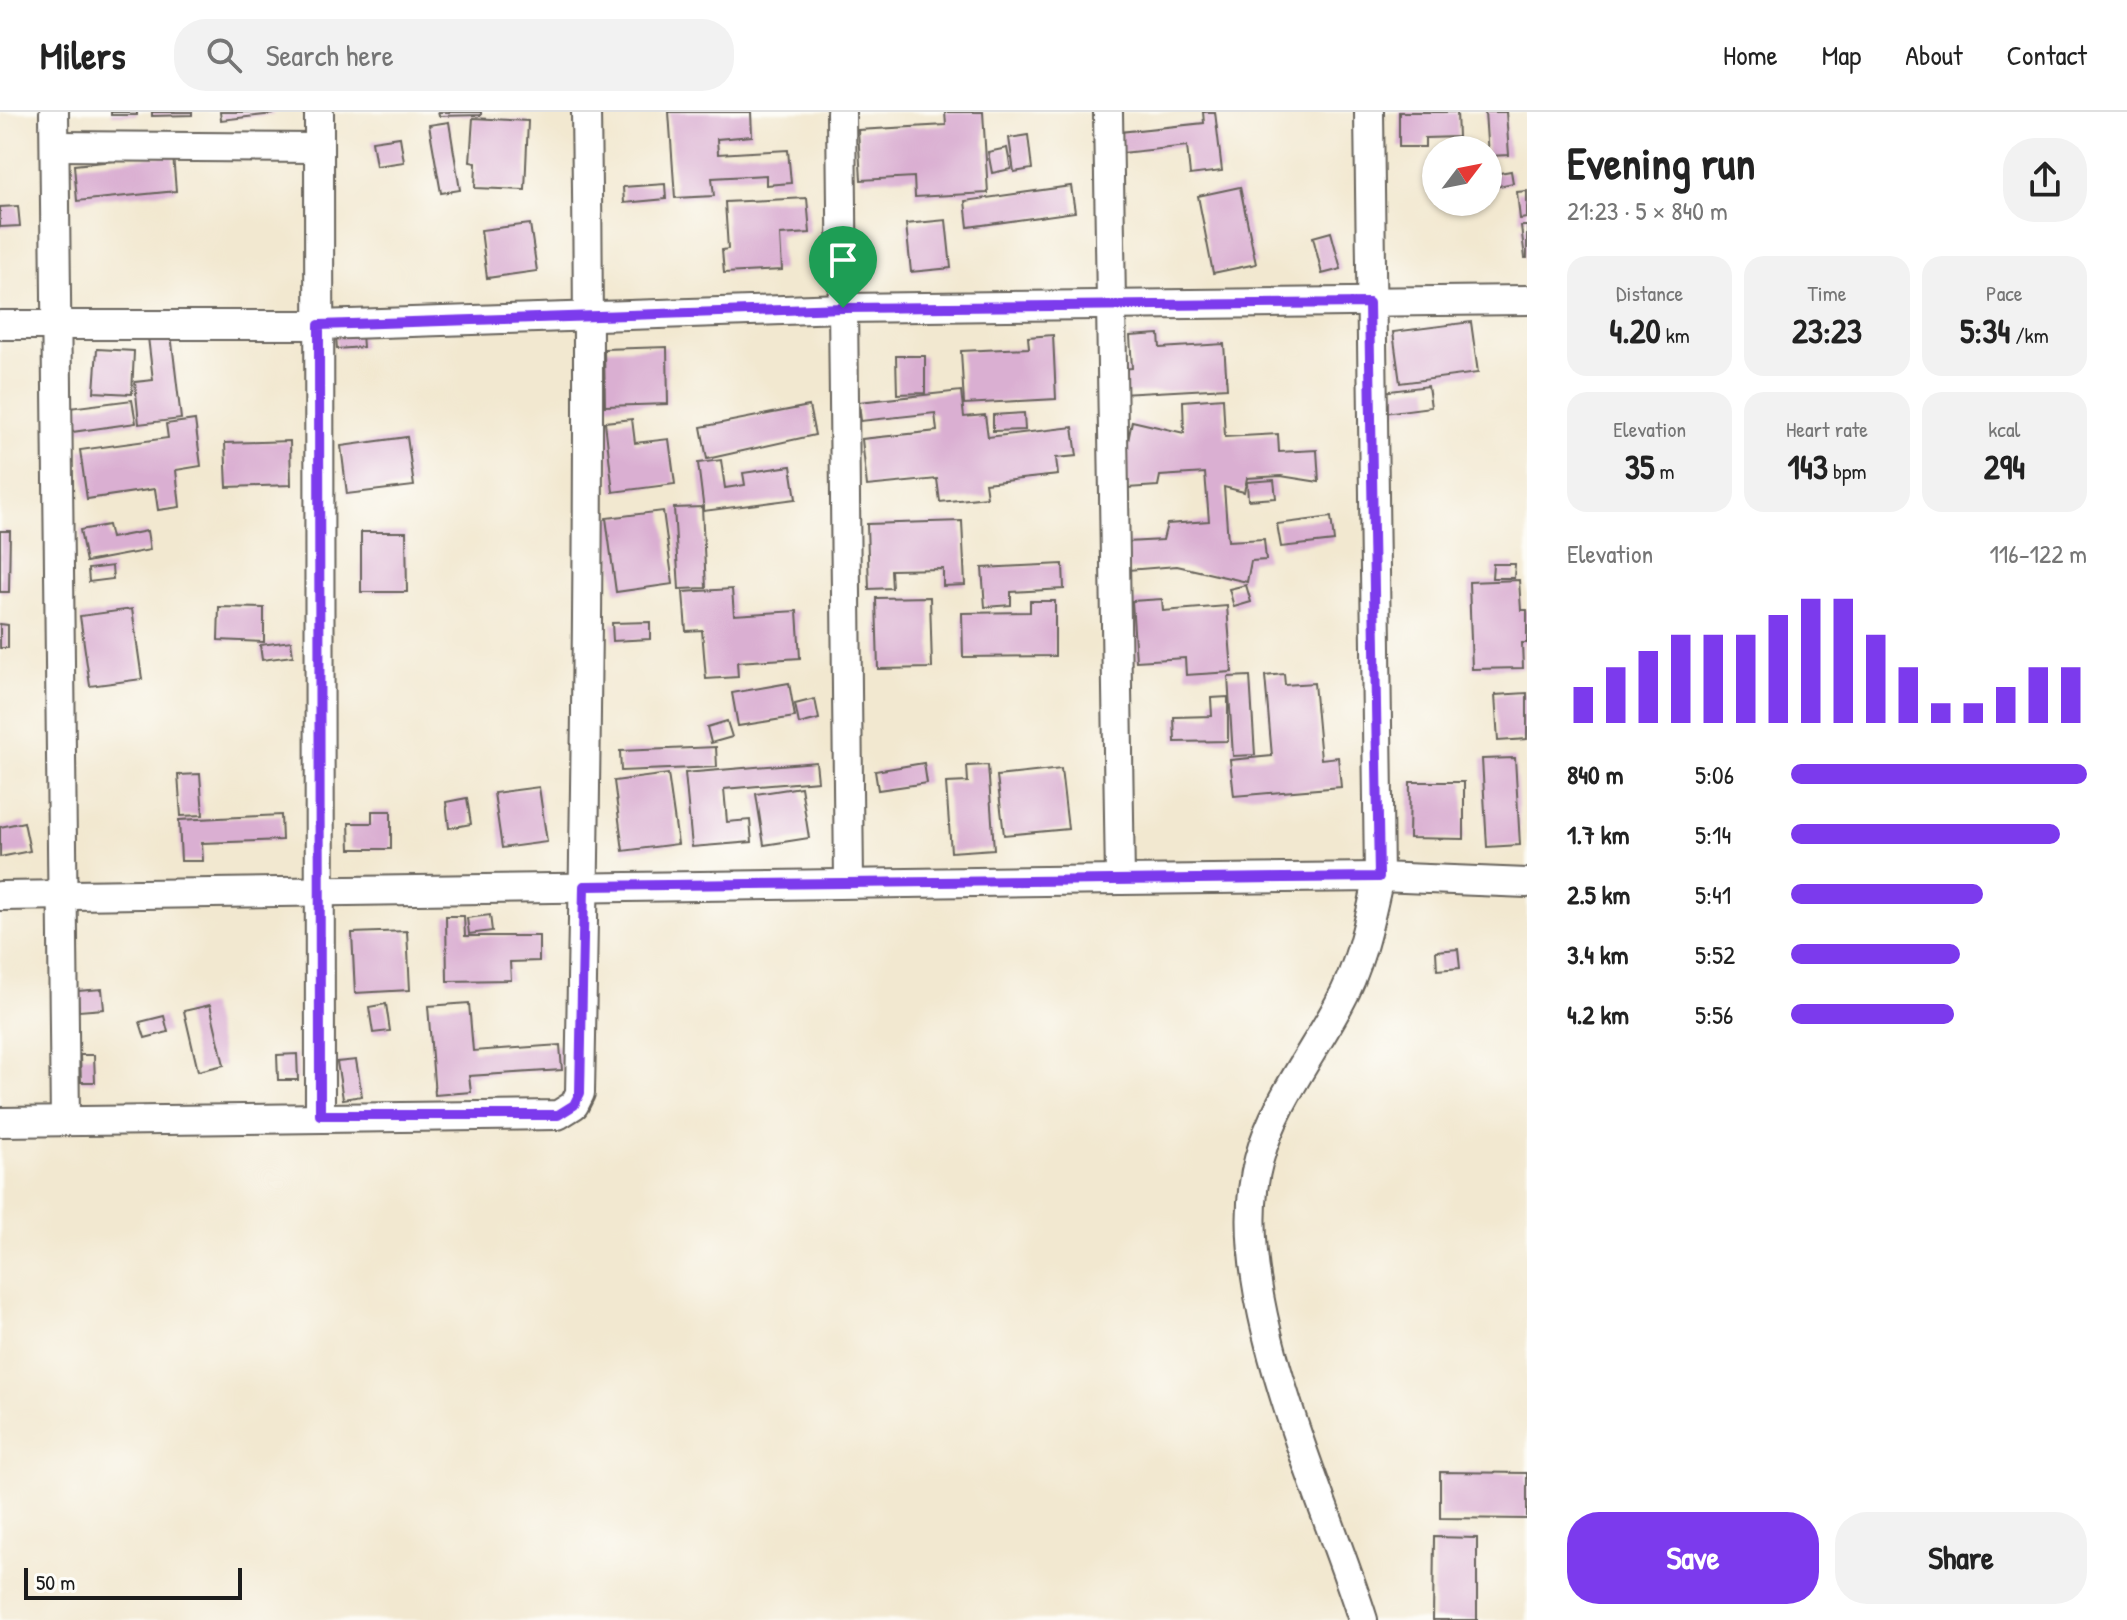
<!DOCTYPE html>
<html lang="en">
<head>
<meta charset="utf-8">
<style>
	body { margin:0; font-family:"Patrick Hand",sans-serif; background:#f2f2f2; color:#222; height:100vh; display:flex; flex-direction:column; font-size:30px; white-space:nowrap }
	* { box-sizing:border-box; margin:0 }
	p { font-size:26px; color:#767676 }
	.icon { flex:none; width:44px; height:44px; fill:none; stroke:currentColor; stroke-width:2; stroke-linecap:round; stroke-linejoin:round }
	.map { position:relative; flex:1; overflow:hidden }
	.sheet { display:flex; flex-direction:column; background:#fff; width:600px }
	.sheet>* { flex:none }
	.needle { width:52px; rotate:58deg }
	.tools { position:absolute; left:1422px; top:24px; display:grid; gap:16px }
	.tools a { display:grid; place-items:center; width:80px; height:80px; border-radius:50%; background:#fff; box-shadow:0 2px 6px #0004; font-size:40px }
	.scale { position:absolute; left:24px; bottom:20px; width:218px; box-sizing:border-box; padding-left:8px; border:4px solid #1c1c1c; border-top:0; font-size:22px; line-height:28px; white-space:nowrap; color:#1c1c1c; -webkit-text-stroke:6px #fdfcf7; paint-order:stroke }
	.pin { position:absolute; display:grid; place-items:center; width:68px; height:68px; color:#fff; margin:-82px -34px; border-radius:50% 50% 50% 0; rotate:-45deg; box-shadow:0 0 8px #0007 }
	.pin .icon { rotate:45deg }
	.round { display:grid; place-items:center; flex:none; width:84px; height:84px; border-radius:32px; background:#f2f2f2 }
	.headline { display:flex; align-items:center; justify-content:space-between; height:136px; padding:0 40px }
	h1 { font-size:44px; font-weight:700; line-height:60px }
	.figures { display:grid; grid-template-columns:repeat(3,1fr); gap:12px; height:136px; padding:8px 40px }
	.figures div { display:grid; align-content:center; border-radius:20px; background:#f2f2f2; text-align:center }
	.figures b { font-size:34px; font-weight:700 }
	.figures small { font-size:22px; font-weight:400 }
	.figures p { font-size:22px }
	.chart { height:224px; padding:16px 40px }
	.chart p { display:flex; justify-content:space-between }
	.chart svg { width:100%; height:144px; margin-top:8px; stroke:#7c3aed; stroke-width:6 }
	.action { display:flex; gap:16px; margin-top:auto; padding:16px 40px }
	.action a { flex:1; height:92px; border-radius:32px; background:#7c3aed; color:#fff; font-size:32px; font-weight:700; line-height:92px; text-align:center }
	.action a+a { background:#f2f2f2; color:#222 }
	ul { padding:0 40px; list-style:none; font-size:26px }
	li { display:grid; grid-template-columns:128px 96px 1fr; align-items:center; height:60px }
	li i { height:20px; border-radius:10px; background:#7c3aed }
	header { display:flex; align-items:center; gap:48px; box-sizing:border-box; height:112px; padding:0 40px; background:#fff; border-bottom:2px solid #e0e0e0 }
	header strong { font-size:38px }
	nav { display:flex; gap:44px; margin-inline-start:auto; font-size:28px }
	.search { width:560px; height:72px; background:#f2f2f2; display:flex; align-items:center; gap:20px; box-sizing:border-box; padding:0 28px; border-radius:32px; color:#767676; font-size:30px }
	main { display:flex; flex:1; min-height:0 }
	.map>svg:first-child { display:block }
	.building { fill:#daafd2 }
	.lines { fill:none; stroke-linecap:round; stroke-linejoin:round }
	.minor-casing { stroke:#67635b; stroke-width:32 }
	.minor { stroke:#fff; stroke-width:28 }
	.route-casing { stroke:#fff; stroke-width:16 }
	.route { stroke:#7c3aed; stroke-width:10 }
</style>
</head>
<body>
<header>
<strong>Milers</strong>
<div class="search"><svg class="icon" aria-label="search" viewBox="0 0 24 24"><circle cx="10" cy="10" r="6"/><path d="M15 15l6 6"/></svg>Search here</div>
<nav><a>Home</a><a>Map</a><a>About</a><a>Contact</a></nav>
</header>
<main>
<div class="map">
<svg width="1527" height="1508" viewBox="0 0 1527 1508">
	<rect width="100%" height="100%" fill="#fdfcf7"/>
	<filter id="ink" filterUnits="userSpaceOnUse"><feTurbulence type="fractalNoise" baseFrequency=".0125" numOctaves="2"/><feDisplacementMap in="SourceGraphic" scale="16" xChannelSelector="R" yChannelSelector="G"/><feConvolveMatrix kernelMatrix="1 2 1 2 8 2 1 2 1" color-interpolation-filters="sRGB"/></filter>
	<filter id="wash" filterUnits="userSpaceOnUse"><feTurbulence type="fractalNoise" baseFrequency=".006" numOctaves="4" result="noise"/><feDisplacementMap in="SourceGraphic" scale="32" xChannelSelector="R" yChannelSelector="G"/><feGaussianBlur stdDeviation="1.8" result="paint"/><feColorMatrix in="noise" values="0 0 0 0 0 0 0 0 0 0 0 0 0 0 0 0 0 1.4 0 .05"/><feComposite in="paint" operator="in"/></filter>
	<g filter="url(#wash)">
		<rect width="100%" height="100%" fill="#f2e8d0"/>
		<g id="blocks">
			<!-- building -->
			<g class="building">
				<rect x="111" y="0" width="26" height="3"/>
				<polygon points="152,0 192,0 192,3 152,4"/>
				<polygon points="220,0 273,0 273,2 221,8"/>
				<polygon points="438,0 481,0 481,3 439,4"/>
				<polygon points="669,0 751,0 752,24 717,27 718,42 788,38 791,71 766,73 766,63 712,66 714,84 675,86"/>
				<polygon points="945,0 983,0 988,81 915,85 914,65 861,68 858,18 946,13"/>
				<polygon points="1203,0 1215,0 1222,59 1190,63 1187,34 1122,41 1120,20 1204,11"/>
				<polygon points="1399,0 1457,0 1458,25 1425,26 1425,35 1399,35"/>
				<polygon points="1485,0 1506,0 1509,43 1488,44"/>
				<polygon points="473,6 528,9 525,78 475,76 476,51 470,50"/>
				<polygon points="449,10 460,78 441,81 429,13"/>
				<polygon points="1028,23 1032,57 1014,60 1009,26"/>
				<polygon points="400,25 404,50 376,54 372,29"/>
				<polygon points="1007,36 1011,57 992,61 988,40"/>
				<polygon points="173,43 176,79 77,89 74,53"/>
				<polygon points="1511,59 1513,71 1490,76 1488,63"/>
				<polygon points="665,72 666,87 624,91 623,75"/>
				<polygon points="1071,74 1075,100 968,115 965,89"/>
				<polygon points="1240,75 1256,152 1213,161 1198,84"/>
				<polygon points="1527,79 1527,106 1520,107 1517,80"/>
				<polygon points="807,86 810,121 780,123 782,158 724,161 722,138 728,137 725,90"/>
				<polygon points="18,94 20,114 0,115 0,95"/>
				<polygon points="946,108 951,156 911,160 906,112"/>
				<polygon points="530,112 537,159 487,166 481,118"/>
				<polygon points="1521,114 1527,114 1527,146 1525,146"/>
				<polygon points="1331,120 1341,157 1322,162 1313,125"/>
				<polygon points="1471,210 1478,261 1400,271 1393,220"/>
				<polygon points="171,222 181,307 139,312 135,270 153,268 148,225"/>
				<polygon points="362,222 363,235 337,237 336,224"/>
				<polygon points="1159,222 1160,236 1224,232 1227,276 1121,282 1119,257 1132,256 1130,224"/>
				<polygon points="1053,223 1056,287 964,292 961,239 1029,236 1028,225"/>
				<polygon points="667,235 668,292 605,294 604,237"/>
				<polygon points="97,237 134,239 132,282 94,280"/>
				<polygon points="896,244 925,244 925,281 897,282"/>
				<polygon points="1428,274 1431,295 1385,301 1382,280"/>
				<polygon points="961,279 964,305 985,303 988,325 1073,315 1077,344 1056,346 1058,363 985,371 987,385 940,390 937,367 867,374 862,327 937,319 935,301 861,309 859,290"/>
				<polygon points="1223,286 1225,325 1278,322 1279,340 1317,338 1319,370 1281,364 1247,366 1244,380 1224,375 1228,429 1264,427 1266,448 1251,449 1247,470 1177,454 1128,458 1127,430 1163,428 1167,412 1209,409 1205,361 1160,364 1158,374 1127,376 1125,344 1132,309 1184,321 1183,289"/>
				<polygon points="132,288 136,311 72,320 69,296"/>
				<polygon points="809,294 815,323 707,347 701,315"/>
				<polygon points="1024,301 1025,318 993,319 993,303"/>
				<polygon points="632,307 635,331 669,327 675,372 613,380 605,310"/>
				<polygon points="195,308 201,354 176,358 180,395 158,398 155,377 87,387 80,338 168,326 166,312"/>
				<polygon points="407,325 414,374 347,382 341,334"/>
				<polygon points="290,329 291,373 227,375 225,331"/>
				<polygon points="721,348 725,376 745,373 743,361 791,354 796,387 704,399 698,351"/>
				<polygon points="1274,368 1276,386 1248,388 1247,370"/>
				<polygon points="702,395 706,476 679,477 674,396"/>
				<polygon points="663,399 673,472 616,480 606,406"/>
				<polygon points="1331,405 1334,429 1281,435 1277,412"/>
				<polygon points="962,409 965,473 943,474 943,457 891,458 892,476 869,477 867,412"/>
				<polygon points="108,413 111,426 147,419 150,438 86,450 80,418"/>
				<polygon points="0,419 10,419 9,480 0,480"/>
				<polygon points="361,420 406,420 407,480 361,480"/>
				<polygon points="1063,452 1064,477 1011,480 1011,493 985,495 982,456"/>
				<polygon points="1493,452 1515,452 1514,466 1492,466"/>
				<polygon points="112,454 113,467 89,470 88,457"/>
				<polygon points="1519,468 1521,498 1527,498 1527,531 1522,531 1523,556 1472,557 1469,470"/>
				<polygon points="1246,473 1251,490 1234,495 1229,477"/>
				<polygon points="732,477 734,503 797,499 800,546 737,550 738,565 706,567 702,518 686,519 683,480"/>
				<polygon points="930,485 932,556 878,557 876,486"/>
				<polygon points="1162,487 1163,499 1227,494 1232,560 1186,563 1185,546 1136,549 1132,489"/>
				<polygon points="1030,489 1055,489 1055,544 963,545 962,501 1030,500"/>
				<polygon points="219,495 264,496 264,530 218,528"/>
				<polygon points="132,497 142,567 90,574 80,504"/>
				<polygon points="650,510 650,527 613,529 612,511"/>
				<polygon points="0,512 8,513 8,536 0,536"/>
				<polygon points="291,529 293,544 262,548 260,533"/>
				<polygon points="1284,562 1285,573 1314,571 1321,647 1338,645 1341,675 1234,684 1230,648 1272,644 1265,564"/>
				<polygon points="1250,564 1255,643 1233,644 1228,565"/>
				<polygon points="789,571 795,605 738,614 732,581"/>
				<polygon points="1527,581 1527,627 1498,629 1495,583"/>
				<polygon points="1228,585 1228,629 1175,630 1174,605 1212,604 1211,586"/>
				<polygon points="815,587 819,607 799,612 795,592"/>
				<polygon points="727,609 732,625 711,631 707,615"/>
				<polygon points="716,635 717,655 621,659 620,639"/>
				<polygon points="1515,646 1520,733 1487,735 1482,647"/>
				<polygon points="816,650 818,669 724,677 727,710 750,708 752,730 692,735 685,661"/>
				<polygon points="924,651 927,671 878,678 875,659"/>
				<polygon points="988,653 994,737 951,740 946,671 968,670 967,654"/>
				<polygon points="1061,657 1068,717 1004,723 997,664"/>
				<polygon points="200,662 203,703 181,704 178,663"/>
				<polygon points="668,662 678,732 623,739 614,669"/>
				<polygon points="1410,670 1464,670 1464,727 1409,726"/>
				<polygon points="539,675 547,730 502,736 494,681"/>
				<polygon points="801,675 809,726 764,733 756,682"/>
				<polygon points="467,686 471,712 449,716 446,690"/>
				<polygon points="372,699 391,699 391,737 350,737 349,711 372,711"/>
				<polygon points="281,703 282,728 202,731 203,749 181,749 179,708"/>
				<polygon points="24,710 30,739 0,745 0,715"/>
				<polygon points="490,803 492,819 469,822 467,806"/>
				<polygon points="446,804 464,804 465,824 539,824 539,849 510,850 511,868 447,869"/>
				<polygon points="407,819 410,878 355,881 352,821"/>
				<polygon points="1458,837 1460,856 1437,858 1436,839"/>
				<polygon points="102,877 104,897 79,899 78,879"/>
				<polygon points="469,891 473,939 560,933 562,958 469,964 471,980 435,983 428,894"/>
				<polygon points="386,892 390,919 373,921 369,895"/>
				<polygon points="210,893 224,953 198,959 184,899"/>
				<polygon points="164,904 168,920 145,926 140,910"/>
				<polygon points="297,942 298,968 278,968 277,943"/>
				<polygon points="80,943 94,943 95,970 81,970"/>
				<polygon points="356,948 362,984 343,987 337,950"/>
				<polygon points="1440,1360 1527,1361 1527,1407 1440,1406"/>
				<polygon points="1434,1425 1477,1426 1477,1508 1433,1508"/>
			</g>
		</g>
	</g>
	<g filter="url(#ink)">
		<use href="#blocks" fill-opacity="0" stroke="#67635b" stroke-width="2"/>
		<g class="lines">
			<defs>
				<g id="minor">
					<polyline points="54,0 65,1009"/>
					<polyline points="319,0 320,1003"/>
					<polyline points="841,0 849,770"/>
					<polyline points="1108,0 1120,768"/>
					<polyline points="55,34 319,36"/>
					<polyline points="0,213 319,213 843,196 1527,188"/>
					<polyline points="0,784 1120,768 1379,765 1527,771"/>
					<path d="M 0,1010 L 558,1003 L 574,993 L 580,981 C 586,654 591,327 586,0"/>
					<path d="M 1363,1508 C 1324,1383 1223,1175 1259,1047 C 1274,991 1312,943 1339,892 C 1361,852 1369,809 1379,765 L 1369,0"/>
				</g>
			</defs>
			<!-- minor casing -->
			<use href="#minor" class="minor-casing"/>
			<!-- minor -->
			<use href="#minor" class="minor"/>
		</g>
	</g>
	<g class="lines" filter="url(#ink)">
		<defs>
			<polygon id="route" points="1369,191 1379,765 584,774 580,981 574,993 558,1003 320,1003 319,213 843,196"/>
		</defs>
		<!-- route casing -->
		<use href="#route" class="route-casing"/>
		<!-- route -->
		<use href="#route" class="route"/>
	</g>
</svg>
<div class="tools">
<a><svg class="needle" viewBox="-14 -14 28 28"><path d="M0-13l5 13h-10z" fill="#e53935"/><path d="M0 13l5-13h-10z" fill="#767676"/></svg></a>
</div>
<div class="scale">50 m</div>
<div class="pin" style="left:843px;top:196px;background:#1e9e55"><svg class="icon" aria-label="arrive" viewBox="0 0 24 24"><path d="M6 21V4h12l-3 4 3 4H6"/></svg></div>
</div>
<section class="sheet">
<div class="headline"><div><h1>Evening run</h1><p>21:23 · 5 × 840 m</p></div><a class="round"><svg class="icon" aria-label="share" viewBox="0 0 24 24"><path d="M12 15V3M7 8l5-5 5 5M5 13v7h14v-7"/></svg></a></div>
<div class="figures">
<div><p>Distance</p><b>4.20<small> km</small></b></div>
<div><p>Time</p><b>23:23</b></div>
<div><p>Pace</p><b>5:34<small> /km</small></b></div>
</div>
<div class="figures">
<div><p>Elevation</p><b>35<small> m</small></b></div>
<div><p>Heart rate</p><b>143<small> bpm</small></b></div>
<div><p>kcal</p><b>294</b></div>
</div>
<div class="chart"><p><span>Elevation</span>116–122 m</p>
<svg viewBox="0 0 160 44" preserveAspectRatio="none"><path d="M5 44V33M15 44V27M25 44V22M35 44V17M45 44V17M55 44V17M65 44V11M75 44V6M85 44V6M95 44V17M105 44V27M115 44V38M125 44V38M135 44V33M145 44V27M155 44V27"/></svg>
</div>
<ul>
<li><b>840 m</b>5:06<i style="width:100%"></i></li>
<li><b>1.7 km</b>5:14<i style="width:91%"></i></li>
<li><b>2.5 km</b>5:41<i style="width:65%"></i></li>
<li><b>3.4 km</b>5:52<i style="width:57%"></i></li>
<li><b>4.2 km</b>5:56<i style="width:55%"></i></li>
</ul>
<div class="action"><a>Save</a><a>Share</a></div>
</section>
</main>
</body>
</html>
